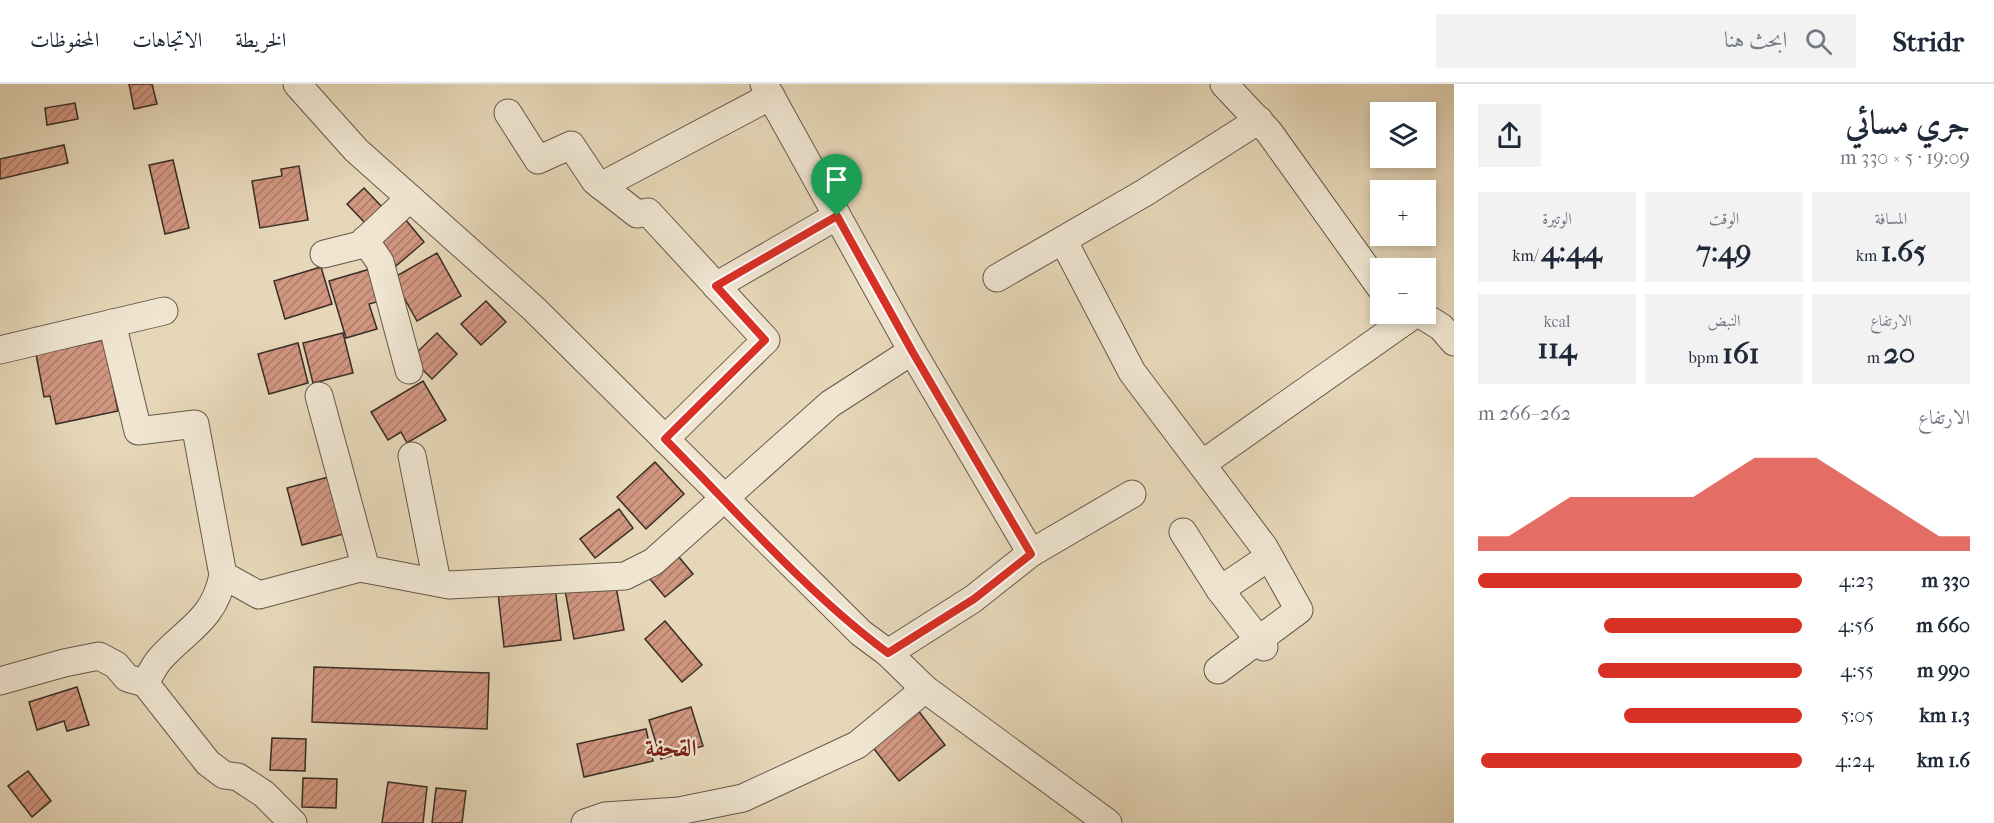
<!DOCTYPE html>
<html lang="ar">
<head>
<meta charset="utf-8">
<style>
	body { margin:0; font-family:"IM FELL French Canon",Amiri,serif; background:#f2f2f3; color:#1f2937; direction:rtl; height:100vh; display:flex; flex-direction:column; font-size:22px; white-space:nowrap }
	* { box-sizing:border-box; margin:0 }
	p { font-size:20px; color:#747a83 }
	.icon { flex:none; width:33px; height:33px; fill:none; stroke:currentColor; stroke-width:2; stroke-linecap:round; stroke-linejoin:round }
	.map { position:relative; flex:1; overflow:hidden; direction:ltr }
	.sheet { display:flex; flex-direction:column; background:#fff; width:540px }
	.sheet>* { flex:none }
	.tools { position:absolute; left:1370px; top:18px; display:grid; gap:12px }
	.tools a { display:grid; place-items:center; width:66px; height:66px; border-radius:0px; background:#fff; box-shadow:0 3px 9px #0003; font-size:30px }
	.pin { position:absolute; display:grid; place-items:center; width:51px; height:51px; color:#fff; margin:-62px -26px; border-radius:50% 50% 50% 0; rotate:-45deg; box-shadow:0 0 6px #0007 }
	.pin .icon { rotate:45deg }
	.round { display:grid; place-items:center; flex:none; width:63px; height:63px; border-radius:0px; background:#f2f2f3 }
	.head { display:flex; align-items:center; justify-content:space-between; height:102px; padding:0 24px }
	h1 { font-size:33px; font-weight:700; line-height:45px }
	.metrics { display:grid; grid-template-columns:repeat(3,1fr); gap:9px; height:102px; padding:6px 24px }
	.metrics div { display:grid; align-content:center; border-radius:0px; background:#f2f2f3; text-align:center }
	.metrics b { font-size:30px; font-weight:700 }
	.metrics small { font-size:16px; font-weight:400 }
	.metrics p { font-size:16px }
	.chart { height:168px; padding:12px 24px }
	.chart p { display:flex; justify-content:space-between }
	.chart svg { width:100%; height:108px; margin-top:6px; fill:#d93025; opacity:.7 }
	ul { padding:0 24px; list-style:none; font-size:20px }
	li { display:grid; grid-template-columns:96px 72px 1fr; align-items:center; height:45px }
	li i { height:15px; border-radius:8px; background:#d93025 }
	header { display:flex; align-items:center; gap:36px; box-sizing:border-box; height:84px; padding:0 30px; background:#fff; border-bottom:2px solid #e0e1e3 }
	header strong { font-size:28px }
	nav { display:flex; gap:33px; margin-inline-start:auto; font-size:21px }
	.search { width:420px; height:54px; background:#f2f2f3; display:flex; align-items:center; gap:15px; box-sizing:border-box; padding:0 21px; border-radius:0px; color:#747a83; font-size:22px }
	main { display:flex; flex:1; min-height:0 }
	.map>svg:first-child { display:block }
	.building { fill:url(#building-hatch); stroke:#3a2d27; stroke-width:1.5 }
	.lines { fill:none; stroke-linecap:round; stroke-linejoin:round }
	.minor-casing { stroke:#65584b; stroke-width:29 }
	.minor { stroke:#efe5d1; stroke-width:27 }
	.route-casing { stroke:#fff; stroke-width:12 }
	.route { stroke:#d93025; stroke-width:8 }
	.labels { text-anchor:middle; stroke-width:4.5; stroke-linejoin:round; paint-order:stroke }
	.district-label { font-size:24px; font-weight:bold; fill:#7a1f14; stroke:#efe5d1 }
</style>
</head>
<body>
<header>
<strong>Stridr</strong>
<div class="search"><svg class="icon" aria-label="search" viewBox="0 0 24 24"><circle cx="10" cy="10" r="6"/><path d="M15 15l6 6"/></svg>ابحث هنا</div>
<nav><a>الخريطة</a><a>الاتجاهات</a><a>المحفوظات</a></nav>
</header>
<main>
<section class="sheet">
<div class="head"><div><h1>جري مسائي</h1><p>19:09 · 5 × 330 m</p></div><a class="round"><svg class="icon" aria-label="share" viewBox="0 0 24 24"><path d="M12 15V3M7 8l5-5 5 5M5 13v7h14v-7"/></svg></a></div>
<div class="metrics">
<div><p>المسافة</p><b>1.65<small> km</small></b></div>
<div><p>الوقت</p><b>7:49</b></div>
<div><p>الوتيرة</p><b>4:44<small> /km</small></b></div>
</div>
<div class="metrics">
<div><p>الارتفاع</p><b>20<small> m</small></b></div>
<div><p>النبض</p><b>161<small> bpm</small></b></div>
<div><p>kcal</p><b>114</b></div>
</div>
<div class="chart"><p><span>الارتفاع</span>262–266 m</p>
<svg viewBox="0 0 160 44" preserveAspectRatio="none"><path d="M0 44V38L10 38L20 30L30 22L40 22L50 22L60 22L70 22L80 14L90 6L100 6L110 6L120 14L130 22L140 30L150 38L160 38V44z"/></svg>
</div>
<ul>
<li><b>330 m</b>4:23<i style="width:100%"></i></li>
<li><b>660 m</b>4:56<i style="width:61%"></i></li>
<li><b>990 m</b>4:55<i style="width:63%"></i></li>
<li><b>1.3 km</b>5:05<i style="width:55%"></i></li>
<li><b>1.6 km</b>4:24<i style="width:99%"></i></li>
</ul>
</section>
<div class="map">
<svg width="1454" height="739" viewBox="0 0 1454 739">
	<defs>
		<pattern id="building-hatch" width="6" height="6" patternUnits="userSpaceOnUse" patternTransform="scale(1.5)"><rect width="6" height="6" fill="#d19680"/><path d="M-1 1l2-2M0 6l6-6M5 7l2-2" fill="none" stroke="#ab7b69"/></pattern>
	</defs>
	<rect width="100%" height="100%" fill="#e6d7b8"/>
	<filter id="stains"><feTurbulence type="fractalNoise" baseFrequency=".00333" numOctaves="4"/><feColorMatrix values="0 0 0 0 .2 0 0 0 0 .09 0 0 0 0 .02 0 0 0 .5 -.17"/></filter>
	<radialGradient id="worn" r=".72"><stop offset=".6" stop-color="#630" stop-opacity="0"/><stop offset="1" stop-color="#630" stop-opacity=".3"/></radialGradient>
	<!-- building -->
	<g class="building">
		<polygon points="129,0 152,0 157,20 134,25"/>
		<polygon points="75,19 78,35 47,41 45,24"/>
		<polygon points="64,61 68,79 0,95 0,75"/>
		<polygon points="173,76 189,144 165,150 149,81"/>
		<polygon points="299,82 308,136 260,144 252,97 282,92 281,85"/>
		<polygon points="364,104 382,123 365,139 347,120"/>
		<polygon points="405,135 424,158 396,182 377,159"/>
		<polygon points="437,169 461,212 417,237 393,194"/>
		<polygon points="321,183 332,220 285,235 274,197"/>
		<polygon points="370,185 380,217 369,220 377,245 346,254 329,197"/>
		<polygon points="486,217 506,238 481,261 461,240"/>
		<polygon points="343,249 353,289 313,299 303,259"/>
		<polygon points="437,249 457,270 432,295 411,274"/>
		<polygon points="104,256 118,327 56,340 50,312 44,313 36,270"/>
		<polygon points="298,259 308,299 269,310 258,270"/>
		<polygon points="423,297 446,336 407,359 401,348 388,356 371,328"/>
		<polygon points="655,378 684,410 646,445 617,413"/>
		<polygon points="336,391 351,448 302,461 287,404"/>
		<polygon points="619,425 633,444 595,474 580,455"/>
		<polygon points="673,466 693,490 665,513 645,489"/>
		<polygon points="614,492 624,546 574,555 564,501"/>
		<polygon points="555,502 561,556 504,563 498,509"/>
		<polygon points="665,537 702,581 682,598 645,555"/>
		<polygon points="314,583 489,589 487,645 312,638"/>
		<polygon points="77,603 89,641 67,647 64,637 37,646 29,618"/>
		<polygon points="691,623 703,662 661,675 649,636"/>
		<polygon points="917,625 945,661 899,697 871,661"/>
		<polygon points="646,645 653,677 584,693 577,660"/>
		<polygon points="272,654 306,655 305,687 270,686"/>
		<polygon points="28,687 51,717 32,733 8,702"/>
		<polygon points="303,694 337,695 336,724 302,723"/>
		<polygon points="388,698 427,703 423,739 382,739"/>
		<polygon points="436,704 466,707 462,739 432,739"/>
	</g>
	<g class="lines">
		<defs>
			<g id="minor">
				<polyline points="297,0 356,66 533,224 861,549 888,569 925,605 1108,739"/>
				<polyline points="764,0 912,267 1031,469"/>
				<polyline points="1224,0 1269,48 1380,203"/>
				<polyline points="508,29 538,76 571,61 595,97 637,130 648,128 766,256 665,355"/>
				<polyline points="601,102 771,12"/>
				<polyline points="365,156 380,178 409,286"/>
				<polyline points="1063,156 1132,288 1264,463 1299,526 1218,586"/>
				<polyline points="324,170 360,161 410,114"/>
				<polyline points="997,194 1144,109 1259,36"/>
				<polyline points="716,202 837,132"/>
				<polyline points="1420,230 1441,243 1454,258"/>
				<polyline points="112,239 138,347 195,340 223,491 259,511 360,484 449,501 625,492 653,478 830,320 912,267"/>
				<polyline points="0,266 164,227"/>
				<polyline points="319,312 366,485"/>
				<polyline points="412,372 437,498"/>
				<polyline points="1202,380 1415,230"/>
				<polyline points="1183,448 1220,506 1264,563"/>
				<polyline points="1220,506 1269,473"/>
				<polyline points="888,569 973,515 1031,469 1132,410"/>
				<polyline points="0,597 64,579 99,572 116,581 127,594 145,599 208,679 224,691 238,693 264,710 293,739"/>
				<path d="M 145,599 C 150,591 154,582 160,575 C 188,544 214,536 223,491"/>
				<polyline points="585,739 605,732 679,727 743,714 857,661 925,605"/>
			</g>
		</defs>
		<!-- minor casing -->
		<use href="#minor" class="minor-casing"/>
		<!-- minor -->
		<use href="#minor" class="minor"/>
	</g>
	<g class="lines">
		<defs>
			<path id="route" d="M 837,132 L 912,267 L 1031,470 L 974,515 L 888,569 C 806,508 737,428 665,355 L 765,256 L 716,202 Z"/>
		</defs>
		<!-- route casing -->
		<use href="#route" class="route-casing"/>
		<!-- route -->
		<use href="#route" class="route"/>
	</g>
	<g class="labels">
		<!-- district labels -->
		<g class="district-label">
			<text x="671" y="672">القحفة</text>
		</g>
	</g>
	<rect width="100%" height="100%" filter="url(#stains)"/>
	<rect width="100%" height="100%" fill="url(#worn)"/>
</svg>
<div class="tools">
<a><svg class="icon" aria-label="layers" viewBox="0 0 24 24"><path d="M12 4l9 5-9 5-9-5zM3 14l9 5 9-5"/></svg></a>
<a>+</a>
<a>−</a>
</div>
<div class="pin" style="left:837px;top:132px;background:#1e9e55"><svg class="icon" aria-label="arrive" viewBox="0 0 24 24"><path d="M6 21V4h12l-3 4 3 4H6"/></svg></div>
</div>
</main>
</body>
</html>
